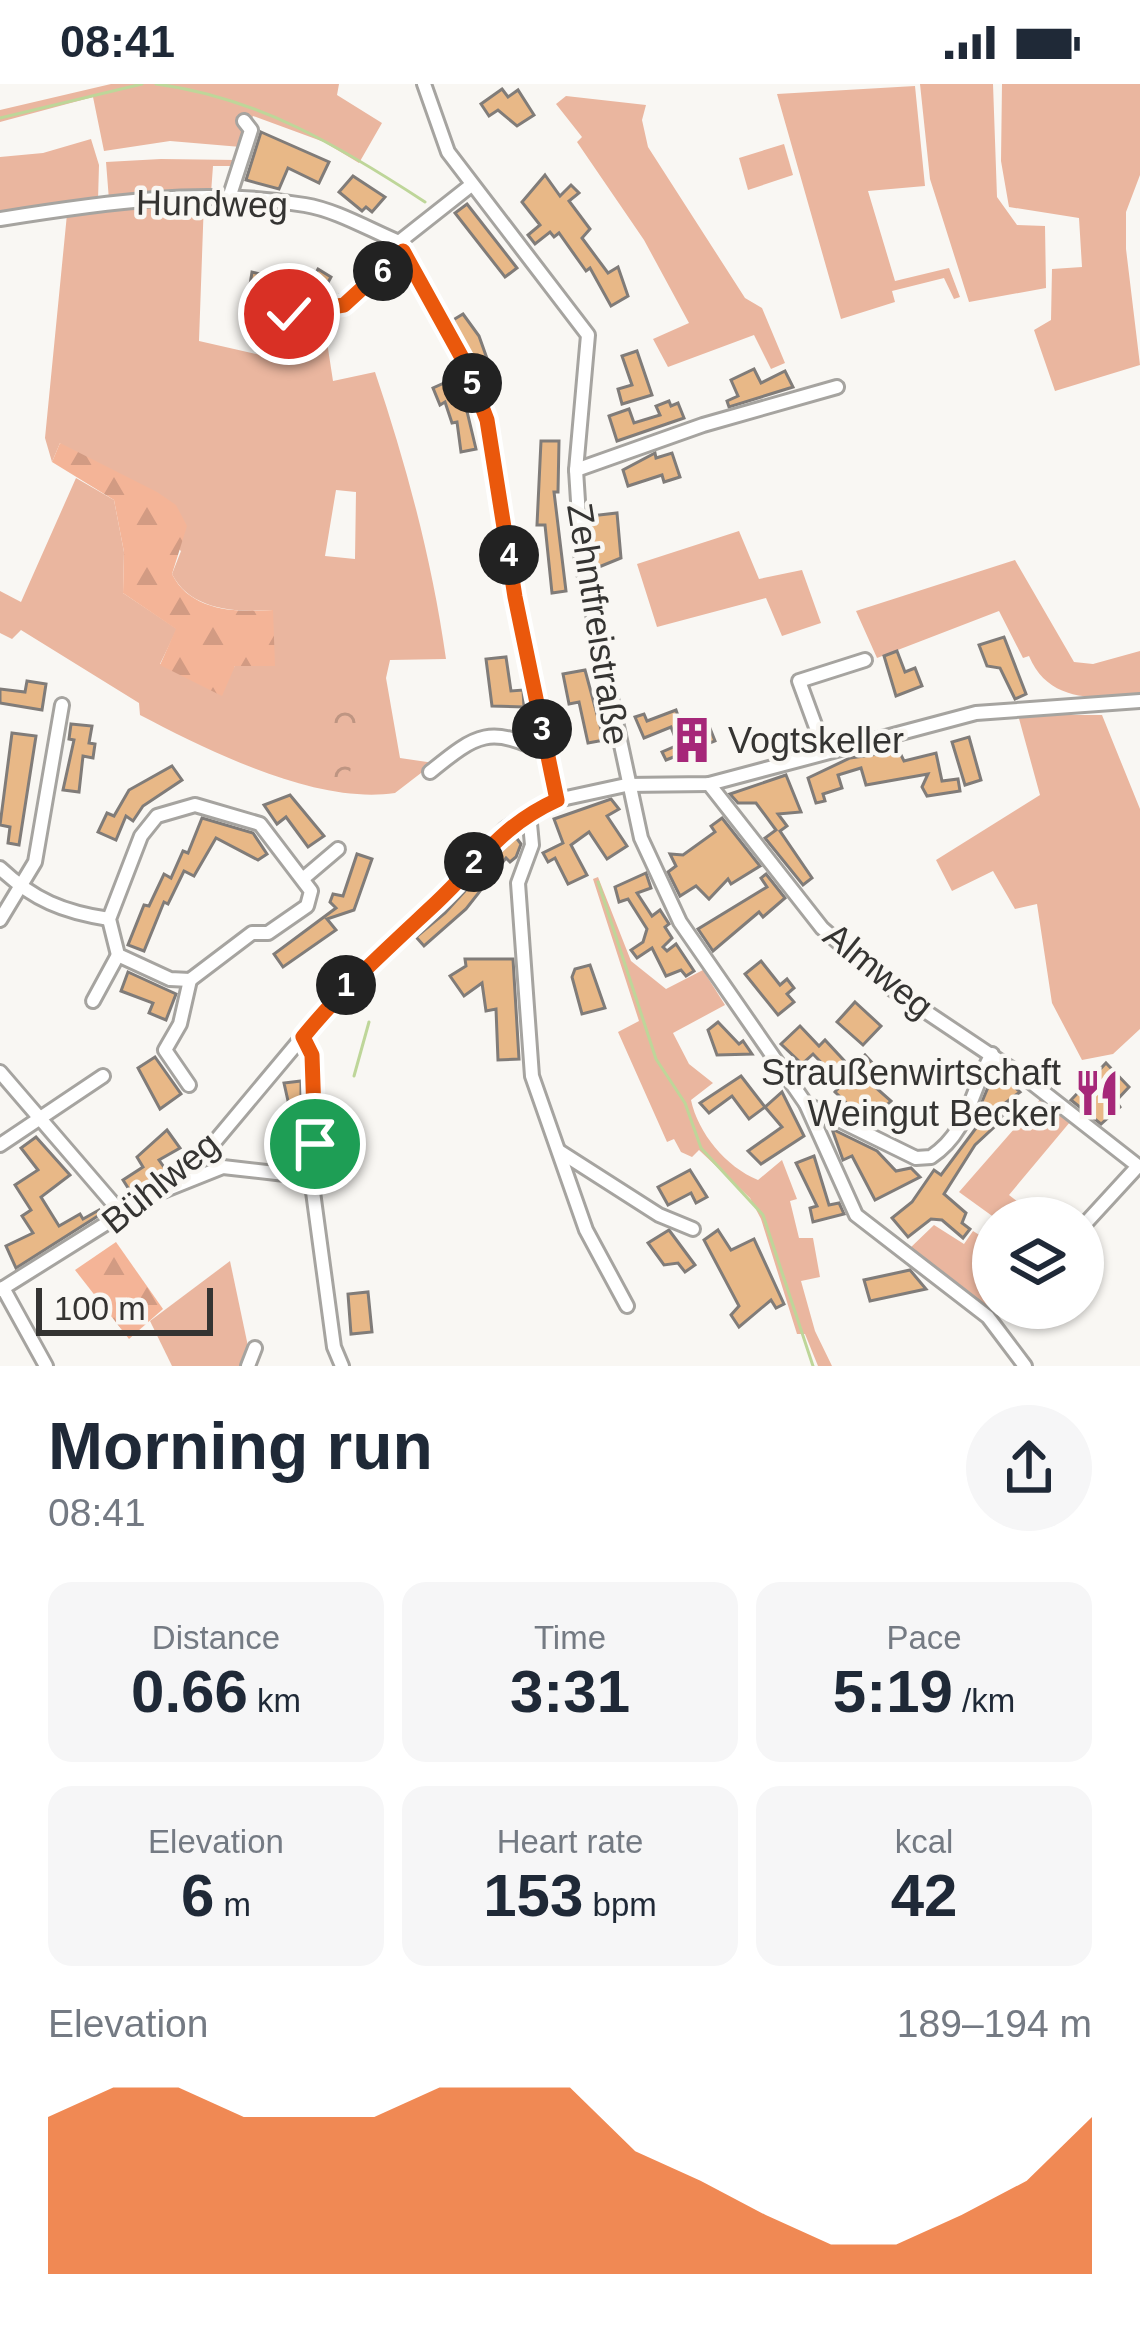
<!DOCTYPE html>
<html lang="en">
<head>
<meta charset="utf-8">
<style>
	body { margin:0; font-family:Arial,sans-serif; background:#f6f6f7; color:#1f2937; height:100vh; display:flex; flex-direction:column; font-size:45px; white-space:nowrap }
	* { box-sizing:border-box; margin:0 }
	p { font-size:39px; color:#747a83 }
	.icon { flex:none; width:66px; height:66px; fill:none; stroke:currentColor; stroke-width:2; stroke-linecap:round; stroke-linejoin:round }
	.map { position:relative; height:1282px; overflow:hidden }
	.sheet { display:flex; flex-direction:column; background:#fff; flex:1 }
	.sheet>* { flex:none }
	.buttons { position:absolute; left:972px; top:1113px; display:grid; gap:24px }
	.buttons a { display:grid; place-items:center; width:132px; height:132px; border-radius:50%; background:#fff; box-shadow:0 3px 9px #0004; font-size:60px }
	.scale { position:absolute; left:36px; bottom:30px; width:177px; box-sizing:border-box; padding-left:12px; border:6px solid #353432; border-top:0; font-size:33px; line-height:42px; white-space:nowrap; color:#353432; -webkit-text-stroke:9px #f9f7f3; paint-order:stroke }
	.pin { position:absolute; display:grid; place-items:center; width:102px; height:102px; color:#fff; margin:-51px; border:6px solid #fff; border-radius:50%; box-shadow:0 3px 12px #0007 }
	.km { position:absolute; width:60px; height:60px; margin:-30px; border-radius:50%; background:#222; color:#fff; font-size:33px; line-height:60px; text-align:center }
	.round { display:grid; place-items:center; flex:none; width:126px; height:126px; border-radius:63px; background:#f6f6f7 }
	.head { display:flex; align-items:center; justify-content:space-between; height:204px; padding:0 48px }
	h1 { font-size:66px; font-weight:600; line-height:90px }
	.figures { display:grid; grid-template-columns:repeat(3,1fr); gap:18px; height:204px; padding:12px 48px }
	.figures div { display:grid; align-content:center; border-radius:24px; background:#f6f6f7; text-align:center }
	.figures b { font-size:60px; font-weight:600 }
	.figures small { font-size:33px; font-weight:400 }
	.figures p { font-size:33px }
	.chart { height:336px; padding:24px 48px }
	.chart p { display:flex; justify-content:space-between }
	.chart svg { width:100%; height:216px; margin-top:12px; fill:#ea580c; opacity:.7 }
	.status { display:flex; justify-content:space-between; align-items:center; height:84px; padding:0 60px; background:#fff; direction:ltr }
	.status svg { height:33px; fill:currentColor }
	.map>svg:first-child { display:block }
	.green { fill:#eab69f; fill-rule:evenodd }
	.forest { fill:url(#forest-firs) }
	.park { fill:url(#park-crowns) }
	.lines { fill:none; stroke-linecap:round; stroke-linejoin:round }
	.stream { stroke:#bed699; stroke-width:3 }
	.building { fill:#e8b887; stroke:#807c79; stroke-width:3 }
	.minor-casing { stroke:#a6a4a0; stroke-width:18 }
	.minor { stroke:#fff; stroke-width:12 }
	.route-casing { stroke:#fff; stroke-width:24 }
	.route { stroke:#ea580c; stroke-width:15 }
	.labels { text-anchor:middle; stroke-width:9; stroke-linejoin:round; paint-order:stroke }
	.street-label { font-size:36px; fill:#353432; stroke:#f9f7f3 }
	.poi-label { font-size:36px; fill:#353432; stroke:#f9f7f3; text-anchor:start }
</style>
</head>
<body>
<div class="status"><b>08:41</b><svg viewBox="0 0 49 12"><path d="M0 12V9h3v3zM5 12V6h3v6zM10 12V3h3v9zM15 12V0h3v12zM26 1h20v11H26zM47 4h2v5h-2z"/></svg></div>
<div class="map">
<svg width="1140" height="1282" viewBox="0 0 1140 1282">
	<defs>
		<pattern id="forest-firs" width="22" height="20" patternUnits="userSpaceOnUse" patternTransform="scale(3)"><rect width="22" height="20" fill="#f4b497"/><path d="M5 1l3.5 6h-7zM16 11l3.5 6h-7z" fill="#d29b83"/></pattern>
		<pattern id="park-crowns" width="20" height="18" patternUnits="userSpaceOnUse" patternTransform="scale(3)"><rect width="20" height="18" fill="#eab69f"/><path d="M2 6a3 3 0 1 1 6 0M12 15a3 3 0 1 1 6 0" fill="none" stroke="#be9582"/></pattern>
	</defs>
	<rect width="100%" height="100%" fill="#f9f7f3"/>
	<!-- green -->
	<g class="green">
		<polygon points="111,0 339,0 337,11 382,39 359,79 324,58 253,32 241,63 170,57 104,67 93,13 0,38 0,26"/>
		<polygon points="920,0 993,0 997,113 1017,141 1045,142 1046,204 969,218 930,95"/>
		<polygon points="1002,0 1140,0 1140,91 1126,128 1126,165 1140,281 1055,307 1034,246 1051,236 1052,185 1082,183 1079,134 1009,123 1001,77"/>
		<polygon points="915,2 925,102 868,107 895,197 949,184 960,213 954,215 944,194 892,207 895,218 841,235 777,10"/>
		<polygon points="566,12 646,21 642,36 648,63 745,214 762,224 785,279 771,285 754,251 668,283 653,255 689,239 644,156 577,58 582,53 556,20"/>
		<polygon points="91,55 99,81 98,116 0,131 0,73 43,69"/>
		<polygon points="784,60 793,91 748,106 739,74"/>
		<polygon points="161,75 237,76 235,82 213,82 211,109 109,116 106,78"/>
		<path d="M 204,116 L 199,257 L 282,276 L 288,232 L 323,232 L 333,297 L 375,288 C 407,383 432,476 446,575 L 390,576 L 386,594 L 400,674 L 434,679 L 395,709 C 316,721 209,667 140,631 L 139,619 L 21,546 L 12,555 L 0,549 L 0,507 L 21,518 L 76,394 L 114,416 L 124,468 L 123,509 L 177,545 L 160,580 L 230,589 L 235,582 L 257,580 L 273,526 C 236,529 190,526 172,490 L 181,467 L 60,359 L 52,378 L 45,354 L 67,130 ZM 336,406 L 356,408 L 355,475 L 325,472 Z"/>
		<polygon points="739,447 759,495 802,486 821,539 782,552 766,514 657,543 637,480"/>
		<path d="M 1015,476 L 1074,578 L 1093,580 L 1140,567 L 1140,613 C 1097,614 1049,620 1029,572 L 1023,574 L 999,527 L 877,574 L 856,527 Z"/>
		<polygon points="1018,631 1102,631 1140,725 1140,945 1113,970 1082,976 1052,919 1037,820 1015,825 993,787 952,807 936,776 1040,711"/>
		<path d="M 598,793 L 631,877 L 666,905 L 703,886 L 725,921 L 673,949 L 689,980 L 713,999 L 691,1016 C 698,1049 726,1083 758,1096 L 782,1076 L 797,1115 L 790,1117 L 799,1154 L 813,1154 L 820,1193 L 801,1197 L 815,1247 L 832,1282 L 818,1282 L 805,1250 L 797,1250 L 761,1135 L 750,1114 L 699,1066 L 692,1073 L 681,1068 L 674,1055 L 667,1058 L 618,948 L 639,937 L 593,795 Z"/>
		<polygon points="1043,1012 1070,1038 1009,1111 1039,1134 995,1134 959,1108"/>
		<polygon points="934,1141 964,1160 973,1147 989,1157 993,1152 993,1220 987,1226 908,1166"/>
		<polygon points="230,1177 249,1267 243,1282 172,1282 150,1237"/>
	</g>
	<!-- forest -->
	<g class="forest">
		<path d="M 60,359 L 157,408 L 176,421 L 187,442 L 172,490 C 190,527 236,529 273,526 L 275,582 L 235,582 L 222,612 L 160,581 L 176,545 L 123,509 L 124,468 L 114,416 L 52,378 Z"/>
		<polygon points="116,1158 163,1225 129,1255 75,1186"/>
	</g>
	<!-- park -->
	<polygon class="park" points="336,590 363,593 348,704 323,700"/>
	<g class="lines">
		<!-- stream -->
		<g class="stream">
			<path d="M 156,0 C 257,13 341,63 425,118"/>
			<polyline points="0,34 142,0"/>
			<polyline points="598,798 656,975 685,1019 701,1064 763,1131 813,1282"/>
			<polyline points="354,992 369,938"/>
		</g>
	</g>
	<!-- building -->
	<g class="building">
		<polygon points="502,5 508,13 518,6 534,31 517,42 498,26 489,32 481,20"/>
		<polygon points="261,48 329,78 319,99 288,84 279,105 246,96"/>
		<polygon points="545,91 560,112 571,101 579,109 569,117 590,145 582,154 608,189 618,183 628,212 611,222 590,184 586,187 559,149 554,153 550,148 535,160 528,151 540,141 522,118"/>
		<polygon points="353,92 385,113 372,128 366,123 362,127 339,108"/>
		<polygon points="467,120 517,184 505,193 455,129"/>
		<polygon points="318,185 331,193 319,215 249,207 252,188 309,202"/>
		<polygon points="463,230 479,252 496,300 486,304 453,236"/>
		<polygon points="637,267 652,311 622,320 618,305 632,301 622,272"/>
		<polygon points="754,285 761,299 785,287 793,303 729,323 727,317 738,312 731,296"/>
		<polygon points="451,296 465,319 476,365 461,368 457,338 452,339 445,318 440,321 433,304"/>
		<polygon points="669,317 671,322 678,319 684,334 617,357 609,332 629,325 634,339 660,331 656,322"/>
		<polygon points="541,357 559,357 558,408 554,408 566,507 552,509 545,441 537,441"/>
		<polygon points="655,369 656,374 672,369 680,393 664,398 662,391 628,402 623,386"/>
		<polygon points="617,429 621,474 594,485 590,432"/>
		<polygon points="1004,553 1026,610 1015,615 1000,584 987,582 979,561"/>
		<polygon points="897,567 905,588 915,584 922,602 896,612 884,572"/>
		<polygon points="506,573 511,607 523,606 524,623 492,622 486,575"/>
		<polygon points="585,586 604,656 588,659 579,618 569,620 563,590"/>
		<polygon points="27,597 46,600 42,626 0,619 0,605 25,608"/>
		<polygon points="676,626 683,646 707,637 715,657 666,676 662,668 678,661 671,643 644,654 635,633 644,630 647,637"/>
		<polygon points="71,640 92,642 89,659 95,660 93,674 83,672 79,708 63,706 74,656 69,655"/>
		<polygon points="12,649 36,652 19,761 8,759 10,743 0,741"/>
		<polygon points="969,653 981,696 965,701 952,658"/>
		<polygon points="899,667 904,677 936,669 942,697 958,695 960,707 927,712 922,703 928,690 866,701 861,684 838,691 842,704 823,710 825,717 816,719 808,694 850,674"/>
		<polygon points="172,682 182,696 143,722 133,737 126,732 116,756 98,748 107,729 114,732 129,706"/>
		<polygon points="786,691 801,728 778,730 787,742 780,747 812,794 803,801 765,754 776,746 756,719 738,719 730,710"/>
		<polygon points="290,711 324,752 308,763 286,733 277,740 264,721"/>
		<polygon points="611,715 619,725 607,732 627,762 607,775 589,748 571,761 587,791 568,800 555,774 548,778 543,769 563,759 554,735"/>
		<polygon points="202,734 253,749 267,770 258,776 216,754 194,792 184,787 168,820 164,818 144,867 128,861 144,821 149,822 164,790 171,794 183,767 188,769"/>
		<polygon points="722,734 760,782 731,800 728,795 709,815 696,802 680,812 668,788 676,782 670,770 683,771 715,748 711,742"/>
		<polygon points="515,752 521,760 516,773 510,778 506,774 466,825 424,862 416,853 445,829"/>
		<polygon points="357,770 372,775 354,826 327,835 336,846 283,883 274,870 336,824 330,818 333,810 343,812"/>
		<polygon points="646,789 651,804 637,809 652,832 660,826 669,840 665,843 672,854 663,863 667,867 676,860 694,887 686,892 681,886 666,892 652,864 637,874 631,866 643,858 647,845 628,815 619,818 615,803"/>
		<polygon points="766,790 785,814 763,833 759,828 713,867 698,845 767,803 761,794"/>
		<polygon points="465,875 513,875 519,975 498,976 496,925 486,927 482,899 464,912 450,892 466,882"/>
		<polygon points="761,877 780,901 787,895 794,904 787,910 794,918 778,931 745,890"/>
		<polygon points="590,881 605,924 582,930 572,893 575,885"/>
		<polygon points="128,888 176,910 166,936 149,929 153,919 121,907"/>
		<polygon points="855,918 881,942 863,961 837,938"/>
		<polygon points="718,938 739,960 743,957 752,970 717,971 708,946"/>
		<polygon points="800,942 819,962 825,956 852,985 865,971 877,984 866,995 891,1017 868,1038 860,1032 835,1008 842,1000 813,970 802,980 781,960"/>
		<polygon points="155,973 181,1010 160,1025 138,984"/>
		<polygon points="1106,979 1129,1003 1116,1017 1120,1023 1101,1040 1071,1016"/>
		<polygon points="741,992 765,1023 782,1008 804,1052 761,1080 748,1067 782,1043 765,1023 749,1035 732,1012 709,1029 700,1019"/>
		<polygon points="1004,993 1020,1008 996,1026 1004,1034 975,1061 944,1110 966,1129 962,1139 970,1145 963,1154 942,1136 931,1135 908,1153 892,1134 912,1118 934,1086 941,1091 988,1028 981,1020 989,1001"/>
		<polygon points="301,997 301,1056 290,1059 285,1042 293,1039 284,999"/>
		<polygon points="832,1045 877,1067 896,1087 911,1084 920,1093 875,1116 852,1072 843,1076"/>
		<polygon points="167,1046 180,1064 159,1076 166,1086 132,1110 123,1096 143,1083 137,1073"/>
		<polygon points="36,1053 70,1091 41,1113 59,1142 80,1130 83,1135 99,1126 101,1130 16,1184 6,1162 33,1149 22,1132 31,1126 15,1101 38,1086 21,1064"/>
		<polygon points="814,1072 829,1121 839,1119 844,1130 813,1138 810,1124 817,1122 796,1079"/>
		<polygon points="690,1086 707,1113 696,1119 691,1109 668,1121 658,1103"/>
		<polygon points="669,1146 695,1181 685,1188 678,1179 664,1181 648,1159"/>
		<polygon points="718,1146 731,1166 754,1155 784,1220 776,1224 771,1216 739,1243 731,1231 739,1222 704,1156"/>
		<polygon points="910,1186 926,1205 870,1217 864,1196"/>
		<polygon points="368,1208 372,1248 351,1250 348,1210"/>
	</g>
	<g class="lines">
		<defs>
			<g id="minor">
				<polyline points="424,0 448,68 588,251 576,386 582,479 641,754 680,838 806,1020 856,1131 988,1233 1025,1282"/>
				<polyline points="229,114 251,46 244,37"/>
				<path d="M 0,135 C 101,119 203,103 305,121 C 336,126 370,146 399,158 L 470,102"/>
				<polyline points="399,158 466,281 487,336 515,513 557,716"/>
				<path d="M 282,240 L 295,227 C 346,230 369,200 403,167"/>
				<polyline points="576,386 703,341 837,303"/>
				<polyline points="825,668 799,597 865,576"/>
				<path d="M 430,688 C 478,649 489,641 548,670"/>
				<polyline points="709,700 822,844 892,905 1028,996 1138,1082 1083,1142"/>
				<polygon points="195,721 260,740 311,807 307,822 268,849 252,849 190,896 170,895 118,871 109,835 141,752 157,732"/>
				<polyline points="529,729 532,761 518,799 532,992 586,1146 627,1222"/>
				<path d="M 0,784 C 34,816 63,828 109,835"/>
				<polyline points="305,793 338,765"/>
				<polyline points="0,836 35,778 62,621"/>
				<polyline points="93,917 118,871"/>
				<polyline points="303,953 312,971 311,1093 334,1263 342,1282"/>
				<polyline points="0,988 123,1131"/>
				<polyline points="189,1001 165,966 180,940 190,896"/>
				<path d="M 806,1020 L 916,1074 L 931,1073 C 970,1047 970,1007 992,970"/>
				<polyline points="0,1061 103,992"/>
				<polyline points="559,1067 659,1131 693,1145"/>
				<polyline points="163,1107 223,1083 311,1093"/>
				<polyline points="3,1204 46,1282"/>
				<polyline points="0,1206 158,1107 212,1061 351,895 440,816 505,745 529,729 557,716 626,701 709,700 976,629 1140,617"/>
				<polyline points="248,1282 255,1264"/>
			</g>
		</defs>
		<!-- minor casing -->
		<use href="#minor" class="minor-casing"/>
		<!-- minor -->
		<use href="#minor" class="minor"/>
	</g>
	<g class="lines">
		<defs>
			<path id="route" d="M 289,230 L 344,221 L 403,167 L 466,281 L 487,336 L 515,513 L 557,716 C 500,742 480,778 436,819 C 389,863 344,903 303,953 L 312,971 L 315,1060"/>
		</defs>
		<!-- route casing -->
		<use href="#route" class="route-casing"/>
		<!-- route -->
		<use href="#route" class="route"/>
	</g>
	<!-- icons -->
	<defs>
		<symbol id="building-bare" viewBox="-9 -9 18 18"><path d="M-4-6H4V6H1V3H-1V6H-4ZM-2.5-4.3h1.7v1.8h-1.7ZM.8-4.3h1.7v1.8H.8ZM-2.5-1h1.7V.8h-1.7ZM.8-1h1.7V.8H.8Z" fill="#a62779" stroke="#f9f7f3" stroke-width="2.5" paint-order="stroke"/></symbol>
		<symbol id="restaurant-bare" viewBox="-9 -9 18 18"><path d="M-5-6h1v4h1v-4h1v4h1v-4h1v5L-1.5 .5V6h-2V.5L-5-1ZM5-6V6H3V1.5H1.5Q1.5-4 5-6Z" fill="#a62779" stroke="#f9f7f3" stroke-width="2.5" paint-order="stroke"/></symbol>
	</defs>
	<g fill-rule="evenodd">
		<use href="#building-bare" x="659" y="623" width="66" height="66"/>
		<use href="#restaurant-bare" x="1064" y="976" width="66" height="66"/>
	</g>
	<g class="labels">
		<!-- street labels -->
		<g class="street-label">
			<text transform="translate(212 119) rotate(1)" y="13">Hundweg</text>
			<text transform="translate(599 540) rotate(81)" y="13">Zehntfreistraße</text>
			<text transform="translate(879 886) rotate(39)" y="13">Almweg</text>
			<text transform="translate(160 1098) rotate(-39)" y="13">Bühlweg</text>
		</g>
		<!-- poi labels -->
		<g class="poi-label">
			<text x="728" y="669">Vogtskeller</text>
			<text x="1061" y="1001" text-anchor="end">Straußenwirtschaft<tspan x="1061" dy="41">Weingut Becker</tspan></text>
		</g>
	</g>
</svg>
<div class="buttons">
<a><svg class="icon" aria-label="layers" viewBox="0 0 24 24"><path d="M12 4l9 5-9 5-9-5zM3 14l9 5 9-5"/></svg></a>
</div>
<div class="scale">100 m</div>
<div class="pin" style="left:315px;top:1060px;background:#1e9e55"><svg class="icon" aria-label="arrive" viewBox="0 0 24 24"><path d="M6 21V4h12l-3 4 3 4H6"/></svg></div>
<div class="pin" style="left:289px;top:230px;background:#d93025"><svg class="icon" aria-label="check" viewBox="0 0 24 24"><path d="M5 12l5 5 9-10"/></svg></div>
<b class="km" style="left:346px;top:901px">1</b>
<b class="km" style="left:474px;top:778px">2</b>
<b class="km" style="left:542px;top:645px">3</b>
<b class="km" style="left:509px;top:471px">4</b>
<b class="km" style="left:472px;top:299px">5</b>
<b class="km" style="left:383px;top:187px">6</b>
</div>
<section class="sheet">
<div class="head"><div><h1>Morning run</h1><p>08:41</p></div><a class="round"><svg class="icon" aria-label="share" viewBox="0 0 24 24"><path d="M12 15V3M7 8l5-5 5 5M5 13v7h14v-7"/></svg></a></div>
<div class="figures">
<div><p>Distance</p><b>0.66<small> km</small></b></div>
<div><p>Time</p><b>3:31</b></div>
<div><p>Pace</p><b>5:19<small> /km</small></b></div>
</div>
<div class="figures">
<div><p>Elevation</p><b>6<small> m</small></b></div>
<div><p>Heart rate</p><b>153<small> bpm</small></b></div>
<div><p>kcal</p><b>42</b></div>
</div>
<div class="chart"><p><span>Elevation</span>189–194 m</p>
<svg viewBox="0 0 160 44" preserveAspectRatio="none"><path d="M0 44V12L10 6L20 6L30 12L40 12L50 12L60 6L70 6L80 6L90 19L100 25L110 32L120 38L130 38L140 32L150 25L160 12V44z"/></svg>
</div>
</section>
</body>
</html>
